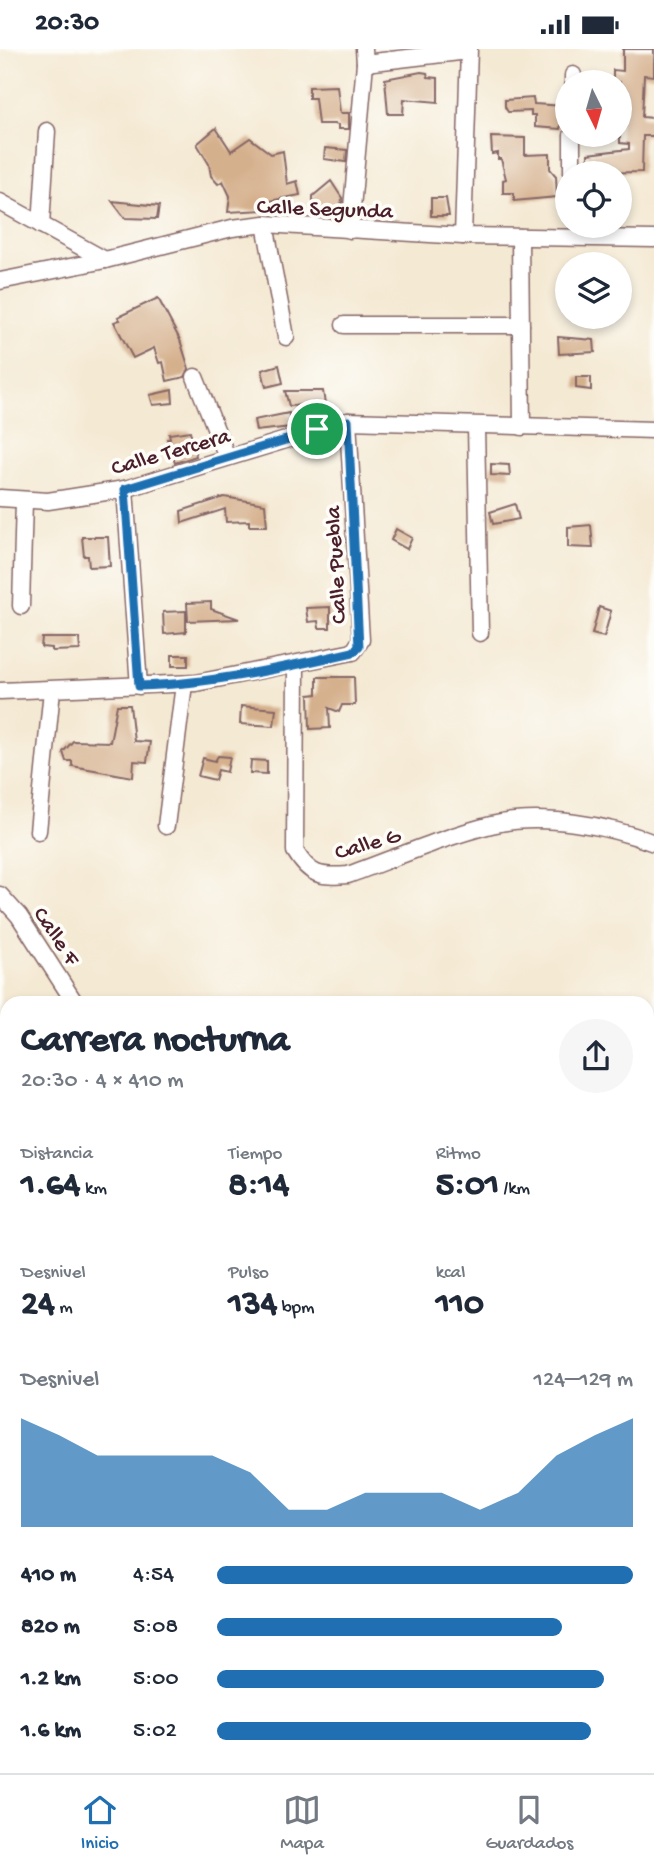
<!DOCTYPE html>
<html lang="es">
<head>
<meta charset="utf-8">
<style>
	body { margin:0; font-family:"Gochi Hand",sans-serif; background:#f6f6f7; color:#1f2937; height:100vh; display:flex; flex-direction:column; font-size:26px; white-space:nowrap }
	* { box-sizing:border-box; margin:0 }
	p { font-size:23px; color:#747a83 }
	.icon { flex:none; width:38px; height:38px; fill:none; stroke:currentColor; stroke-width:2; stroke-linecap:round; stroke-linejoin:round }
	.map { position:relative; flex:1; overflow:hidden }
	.sheet { position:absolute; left:0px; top:947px; width:654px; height:779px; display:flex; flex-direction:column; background:#fff; border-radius:21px 21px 0 0; box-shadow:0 4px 10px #0003 }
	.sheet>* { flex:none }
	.needle { width:46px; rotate:175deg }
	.buttons { position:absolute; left:555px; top:21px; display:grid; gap:14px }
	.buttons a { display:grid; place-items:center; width:77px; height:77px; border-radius:50%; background:#fff; box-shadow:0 4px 10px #0003; font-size:35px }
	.pin { position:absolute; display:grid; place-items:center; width:60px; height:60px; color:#fff; margin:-30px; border:4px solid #fff; border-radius:50%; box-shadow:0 2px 7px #0007 }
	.round { display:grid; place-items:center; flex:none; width:74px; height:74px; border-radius:37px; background:#f6f6f7 }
	.overview { display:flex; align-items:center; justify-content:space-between; height:119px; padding:0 21px }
	h1 { font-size:38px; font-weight:700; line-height:52px }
	.figures { display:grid; grid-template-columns:repeat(3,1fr); gap:10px; height:119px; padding:7px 21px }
	.figures div { display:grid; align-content:center }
	.figures b { font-size:35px; font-weight:700 }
	.figures small { font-size:19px; font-weight:400 }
	.figures p { font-size:19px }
	.chart { height:196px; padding:14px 21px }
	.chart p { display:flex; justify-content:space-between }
	.chart svg { width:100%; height:126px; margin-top:7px; fill:#1f6fb2; opacity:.7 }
	ul { padding:0 21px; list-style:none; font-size:23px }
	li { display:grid; grid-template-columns:112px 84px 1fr; align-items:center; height:52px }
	li i { height:18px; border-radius:9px; background:#1f6fb2 }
	.status { display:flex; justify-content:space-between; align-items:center; height:49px; padding:0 35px; background:#fff; direction:ltr }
	.status svg { height:19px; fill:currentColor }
	.tabs { display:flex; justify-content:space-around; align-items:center; height:98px; border-top:2px solid #e0e1e3; background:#fff; font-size:19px; color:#747a83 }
	.tabs a { display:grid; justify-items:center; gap:4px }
	.tabs .on { color:#1f6fb2 }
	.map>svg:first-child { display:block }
	.building { fill:#d5b08d }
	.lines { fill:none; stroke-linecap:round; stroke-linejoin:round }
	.street-casing { stroke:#866666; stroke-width:19 }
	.street { stroke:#fff; stroke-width:16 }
	.route-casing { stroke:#fff; stroke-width:14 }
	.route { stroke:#1f6fb2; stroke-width:9 }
	.labels { text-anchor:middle; stroke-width:7; stroke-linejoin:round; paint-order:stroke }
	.street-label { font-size:23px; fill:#4a1f2b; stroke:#fdfcf7 }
</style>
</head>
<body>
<div class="status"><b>20:30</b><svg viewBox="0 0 49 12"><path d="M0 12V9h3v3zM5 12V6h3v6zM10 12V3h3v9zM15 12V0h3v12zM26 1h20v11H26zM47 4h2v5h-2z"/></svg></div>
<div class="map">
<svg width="654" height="1724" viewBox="0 0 654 1724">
	<rect width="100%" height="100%" fill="#fdfcf7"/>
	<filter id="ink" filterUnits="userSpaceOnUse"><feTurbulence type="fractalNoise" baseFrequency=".0143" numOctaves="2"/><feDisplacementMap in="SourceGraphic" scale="14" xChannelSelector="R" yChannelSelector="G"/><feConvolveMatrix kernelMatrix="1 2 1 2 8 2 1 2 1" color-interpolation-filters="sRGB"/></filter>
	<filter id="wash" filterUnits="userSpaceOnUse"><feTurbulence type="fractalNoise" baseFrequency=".00686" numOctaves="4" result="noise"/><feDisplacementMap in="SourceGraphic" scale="28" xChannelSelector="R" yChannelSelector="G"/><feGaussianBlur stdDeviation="1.57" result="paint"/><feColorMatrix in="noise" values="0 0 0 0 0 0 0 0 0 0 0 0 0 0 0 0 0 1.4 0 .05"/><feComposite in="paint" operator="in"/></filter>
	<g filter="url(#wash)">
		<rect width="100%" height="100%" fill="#f4e9d3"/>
		<g id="blocks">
			<!-- building -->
			<g class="building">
				<polygon points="623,0 654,0 654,27 644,26 642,68 654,69 654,87 643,87 642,123 588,124 588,105 629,100 629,95 620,94 620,33 613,33 613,21 623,22"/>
				<polygon points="421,23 427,24 428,28 438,29 438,53 404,50 403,65 388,65 385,30"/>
				<polygon points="337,37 340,64 349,64 349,80 338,80 338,76 334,75 318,75 315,49 309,49 309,38"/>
				<polygon points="533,49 534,55 564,57 564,66 558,66 562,69 560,80 535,78 535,66 531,66 531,62 508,63 505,58 505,51"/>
				<polygon points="216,79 231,102 250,89 271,105 283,102 287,135 297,132 300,146 264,153 264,161 228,163 230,147 223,132 218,135 211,127 209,115 197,95"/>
				<polygon points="491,88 525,89 525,106 550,105 550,120 556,127 557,148 514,152 514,144 503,144 503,131 506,130 501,110 498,110 498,104 492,105"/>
				<polygon points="325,99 347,101 346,113 324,110"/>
				<polygon points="331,132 342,149 341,159 313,162 313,147"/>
				<polygon points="431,149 446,149 449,167 431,167"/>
				<polygon points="112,152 159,157 157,170 125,169"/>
				<polygon points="158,249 180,291 189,320 185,328 167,332 163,313 159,314 154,299 133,309 114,273 120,271 118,268"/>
				<polygon points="558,288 594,291 595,303 559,305"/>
				<polygon points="279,316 283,334 266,338 262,321"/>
				<polygon points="576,328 591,328 591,341 576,339"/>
				<polygon points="172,341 173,354 153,356 150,346"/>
				<polygon points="285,342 323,342 325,355 289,357"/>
				<polygon points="289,364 291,378 256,382 254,371"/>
				<polygon points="190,382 196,407 175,414 167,390 170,390 169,385"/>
				<polygon points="491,415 509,416 510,427 491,426"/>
				<polygon points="224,448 265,455 267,477 249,477 249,472 226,473 225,460 182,474 181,462"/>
				<polygon points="515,455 519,470 493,475 490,463"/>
				<polygon points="591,476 593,499 568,498 568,478"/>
				<polygon points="396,480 412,489 407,500 391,491"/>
				<polygon points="82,488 108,488 110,517 89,518 88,507 84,507"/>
				<polygon points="211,553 211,560 239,570 188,572 187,554"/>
				<polygon points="330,558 330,579 319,579 318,572 308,573 306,559"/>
				<polygon points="599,558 611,562 604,588 592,585"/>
				<polygon points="186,562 186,583 164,585 163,563"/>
				<polygon points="42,589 79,589 80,601 52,602 52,599 41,598"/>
				<rect x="172" y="606" width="16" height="11"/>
				<polygon points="317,628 354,628 355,656 342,656 339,663 329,659 330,679 310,680 309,646 317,645"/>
				<polygon points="117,656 130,656 134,692 150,693 147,713 134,712 133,728 72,717 72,712 66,712 63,703 73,692 110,693"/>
				<polygon points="241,657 276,660 274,677 240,675"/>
				<polygon points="218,707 230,708 227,723 218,721 215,731 198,727 203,709 215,712"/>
				<polygon points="251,711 267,712 267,725 250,724"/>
			</g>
		</g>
	</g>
	<g filter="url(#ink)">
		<use href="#blocks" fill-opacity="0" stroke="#866666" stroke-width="2"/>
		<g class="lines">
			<defs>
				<g id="street">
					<polyline points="365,14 468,2"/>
					<polyline points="573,33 573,26"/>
					<polyline points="572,86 572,124"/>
					<polyline points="0,153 105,211"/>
					<polyline points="265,175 286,288"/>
					<polyline points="41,176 47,82"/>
					<polyline points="350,181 365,14 364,0"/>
					<polyline points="463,187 469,0"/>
					<polyline points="520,188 522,378"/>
					<polyline points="0,232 105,211 232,179 265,175 463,187 654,190"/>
					<polyline points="344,276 521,276"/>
					<polyline points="195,328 227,408"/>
					<polyline points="476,377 480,584"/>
					<polyline points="125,440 139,637"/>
					<polyline points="0,449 48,452 125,440 348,372 654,381"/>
					<polyline points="21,557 24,452"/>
					<path d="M 296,616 L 295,802 C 310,827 320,828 348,826 C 395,809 443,788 491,776 C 540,764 608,776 654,794"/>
					<polyline points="0,642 196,634 353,603 361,591 348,372"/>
					<polyline points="166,777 184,635"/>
					<polyline points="38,782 52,641"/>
					<polyline points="0,846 19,867 75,954"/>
					<polyline points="0,1333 7,1332"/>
					<polyline points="0,1427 7,1426"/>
					<polyline points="0,1506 7,1508"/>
					<polyline points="648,1691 654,1693"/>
					<polyline points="442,1724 449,1718"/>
				</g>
			</defs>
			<!-- street casing -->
			<use href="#street" class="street-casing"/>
			<!-- street -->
			<use href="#street" class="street"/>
		</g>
	</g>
	<g class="lines" filter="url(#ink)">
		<defs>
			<path id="route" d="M 348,372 L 359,598 L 353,603 C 283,619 211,635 139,637 L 125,440 Z"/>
		</defs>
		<!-- route casing -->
		<use href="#route" class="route-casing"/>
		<!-- route -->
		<use href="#route" class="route"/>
	</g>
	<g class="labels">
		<!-- street labels -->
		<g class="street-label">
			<text transform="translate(325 158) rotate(2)" y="8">Calle Segunda</text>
			<text transform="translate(170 401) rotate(-16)" y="8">Calle Tercera</text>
			<text transform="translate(334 516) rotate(-93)" y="8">Calle Puebla</text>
			<text transform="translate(367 793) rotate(-16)" y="8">Calle G</text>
			<text transform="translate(58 886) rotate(56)" y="8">Calle F</text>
		</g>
	</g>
</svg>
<div class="buttons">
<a><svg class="needle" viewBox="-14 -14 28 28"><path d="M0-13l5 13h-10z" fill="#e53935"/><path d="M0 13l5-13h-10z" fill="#747a83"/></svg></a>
<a><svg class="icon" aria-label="locate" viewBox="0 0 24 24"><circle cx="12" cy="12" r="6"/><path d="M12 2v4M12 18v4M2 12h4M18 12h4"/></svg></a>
<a><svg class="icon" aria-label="layers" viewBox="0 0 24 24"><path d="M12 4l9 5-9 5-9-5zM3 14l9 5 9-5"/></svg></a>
</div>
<div class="pin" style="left:317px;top:380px;background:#1e9e55"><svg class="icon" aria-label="arrive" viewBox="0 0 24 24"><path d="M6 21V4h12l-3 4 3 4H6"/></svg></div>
<section class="sheet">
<div class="overview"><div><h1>Carrera nocturna</h1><p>20:30 · 4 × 410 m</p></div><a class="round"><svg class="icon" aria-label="share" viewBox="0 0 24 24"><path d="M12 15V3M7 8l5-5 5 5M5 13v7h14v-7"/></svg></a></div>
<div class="figures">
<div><p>Distancia</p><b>1.64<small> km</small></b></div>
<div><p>Tiempo</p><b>8:14</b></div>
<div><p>Ritmo</p><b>5:01<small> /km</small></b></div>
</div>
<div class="figures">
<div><p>Desnivel</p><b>24<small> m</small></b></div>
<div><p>Pulso</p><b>134<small> bpm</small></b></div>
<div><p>kcal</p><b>110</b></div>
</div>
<div class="chart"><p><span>Desnivel</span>124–129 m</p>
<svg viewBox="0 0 160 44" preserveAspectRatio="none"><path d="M0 44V6L10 12L20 19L30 19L40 19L50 19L60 25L70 38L80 38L90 32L100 32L110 32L120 38L130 32L140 19L150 12L160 6V44z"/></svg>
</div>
<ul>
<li><b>410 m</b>4:54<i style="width:100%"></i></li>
<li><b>820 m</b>5:08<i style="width:83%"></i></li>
<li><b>1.2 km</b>5:00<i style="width:93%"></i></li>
<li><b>1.6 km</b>5:02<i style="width:90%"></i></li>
</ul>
</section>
</div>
<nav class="tabs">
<a class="on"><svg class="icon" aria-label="home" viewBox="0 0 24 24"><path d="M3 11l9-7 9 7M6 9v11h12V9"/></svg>Inicio</a>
<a><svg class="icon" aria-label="map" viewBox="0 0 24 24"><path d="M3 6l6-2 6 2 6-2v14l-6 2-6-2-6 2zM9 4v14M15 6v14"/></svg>Mapa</a>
<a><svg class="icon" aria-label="saved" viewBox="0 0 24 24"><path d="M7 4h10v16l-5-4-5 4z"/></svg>Guardados</a>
</nav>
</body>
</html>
